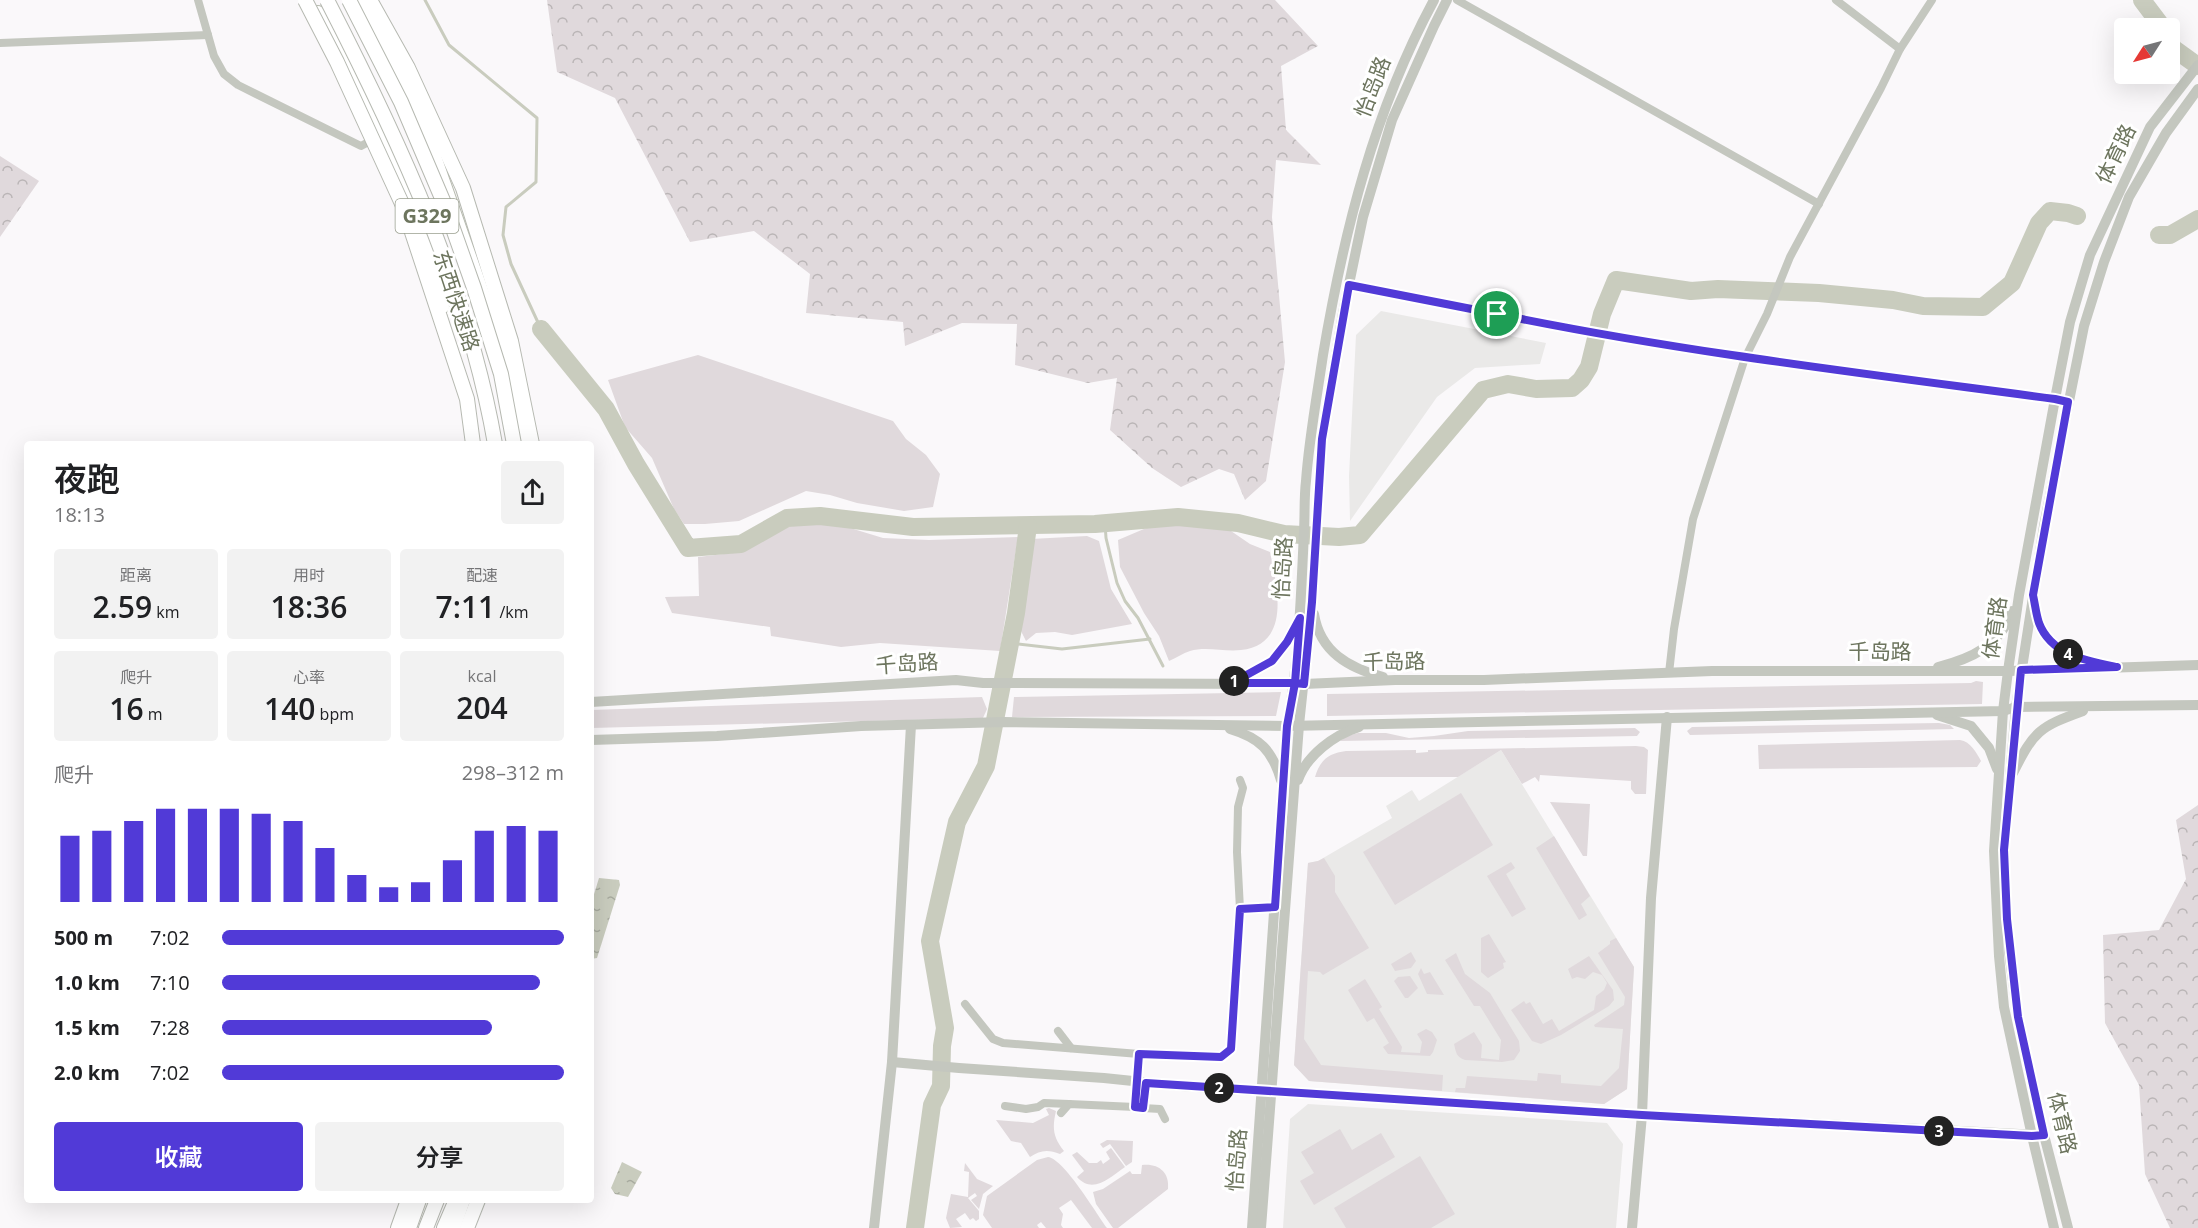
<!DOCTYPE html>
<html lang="zh">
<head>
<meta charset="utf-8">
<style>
	body { margin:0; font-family:"Open Sans","Noto Sans SC",sans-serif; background:#f2f2f2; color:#202124; height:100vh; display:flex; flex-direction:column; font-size:22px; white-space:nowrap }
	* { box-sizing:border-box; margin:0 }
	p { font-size:20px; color:#757577 }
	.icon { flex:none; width:33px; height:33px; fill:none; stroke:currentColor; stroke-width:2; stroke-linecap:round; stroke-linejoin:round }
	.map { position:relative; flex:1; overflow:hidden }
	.drawer { position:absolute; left:24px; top:441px; width:570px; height:762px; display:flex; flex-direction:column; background:#fff; border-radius:6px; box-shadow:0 6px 24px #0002 }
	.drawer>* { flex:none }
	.needle { width:39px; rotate:234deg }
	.buttons { position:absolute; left:2114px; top:18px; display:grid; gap:12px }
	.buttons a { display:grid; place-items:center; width:66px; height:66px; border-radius:6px; background:#fff; box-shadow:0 6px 24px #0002; font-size:30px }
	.pin { position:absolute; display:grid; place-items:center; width:51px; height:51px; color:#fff; margin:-26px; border:3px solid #fff; border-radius:50%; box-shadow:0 2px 6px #0007 }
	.km { position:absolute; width:30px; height:30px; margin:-15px; border-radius:50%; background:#222; color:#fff; font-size:16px; line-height:30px; text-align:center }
	.round { display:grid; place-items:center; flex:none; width:63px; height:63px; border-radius:6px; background:#f2f2f2 }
	.summary { display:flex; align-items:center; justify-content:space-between; height:102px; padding:0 30px }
	h1 { font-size:33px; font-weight:600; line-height:45px }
	.figures { display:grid; grid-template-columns:repeat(3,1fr); gap:9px; height:102px; padding:6px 30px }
	.figures div { display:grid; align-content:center; border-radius:6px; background:#f2f2f2; text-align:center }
	.figures b { font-size:30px; font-weight:600 }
	.figures small { font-size:16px; font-weight:400 }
	.figures p { font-size:16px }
	.chart { height:168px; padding:12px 30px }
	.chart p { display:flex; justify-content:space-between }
	.chart svg { width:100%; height:108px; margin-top:6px; stroke:#513ad7; stroke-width:6 }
	.button { display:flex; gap:12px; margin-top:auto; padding:12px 30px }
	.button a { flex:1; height:69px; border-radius:6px; background:#513ad7; color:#fff; font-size:24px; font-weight:600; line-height:69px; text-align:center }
	.button a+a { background:#f2f2f2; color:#202124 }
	ul { padding:0 30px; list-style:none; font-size:20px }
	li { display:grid; grid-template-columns:96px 72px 1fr; align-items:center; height:45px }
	li i { height:15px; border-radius:8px; background:#513ad7 }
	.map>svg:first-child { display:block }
	.built { fill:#eae9e8 }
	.grass { fill:#e0d9dc }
	.forest { fill:url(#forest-crowns) }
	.water { fill:url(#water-ripples) }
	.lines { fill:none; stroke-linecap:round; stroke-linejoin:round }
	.stream { stroke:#c9ccbe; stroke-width:3 }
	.river { stroke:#c9ccbe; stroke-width:18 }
	.secondary-casing { stroke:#b7bbaf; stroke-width:14 }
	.primary-casing { stroke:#b7bab1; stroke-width:16 }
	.trunk-casing { stroke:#b6b9b1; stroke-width:16 }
	.minor { stroke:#c4c7bf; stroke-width:8 }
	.tertiary { stroke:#c4c7bf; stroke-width:10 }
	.secondary { stroke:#fff; stroke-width:12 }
	.primary { stroke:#fff; stroke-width:14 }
	.trunk { stroke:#fff; stroke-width:14 }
	.trunk-bridge-casing { stroke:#b6b9b1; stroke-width:16; stroke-linecap:butt }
	.trunk-bridge { stroke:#fff; stroke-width:14 }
	.route-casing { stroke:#fff; stroke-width:12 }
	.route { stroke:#513ad7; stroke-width:8 }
	.labels { text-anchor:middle; stroke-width:6; stroke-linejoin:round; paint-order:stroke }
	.shield { fill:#fff; stroke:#999e8e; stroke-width:1.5 }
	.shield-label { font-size:20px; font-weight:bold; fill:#6d755e }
	.street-label { font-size:21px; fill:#6d755e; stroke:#fff }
</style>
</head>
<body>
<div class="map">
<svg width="2198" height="1228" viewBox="0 0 2198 1228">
	<defs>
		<pattern id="forest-crowns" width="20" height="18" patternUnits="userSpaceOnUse" patternTransform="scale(1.5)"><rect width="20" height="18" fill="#e0d9dc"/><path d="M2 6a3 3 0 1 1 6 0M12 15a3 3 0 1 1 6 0" fill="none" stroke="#bab5b6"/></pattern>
		<pattern id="water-ripples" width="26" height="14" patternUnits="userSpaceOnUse" patternTransform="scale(1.5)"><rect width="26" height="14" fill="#c9ccbe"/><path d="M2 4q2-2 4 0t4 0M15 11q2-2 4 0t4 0" fill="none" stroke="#a7aa9e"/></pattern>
	</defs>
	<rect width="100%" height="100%" fill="#faf8fa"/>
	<!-- built -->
	<g class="built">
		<polygon points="1381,311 1546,343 1540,364 1475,368 1437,397 1350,521 1349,476 1356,335"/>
		<polygon points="1501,750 1634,967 1627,1089 1604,1104 1309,1081 1294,1065 1308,863 1318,861 1392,818 1386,806 1412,790 1419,801"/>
		<polygon points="1308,1104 1607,1123 1623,1144 1616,1228 1283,1228 1290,1119"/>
	</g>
	<!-- grass -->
	<g class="grass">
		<polygon points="698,355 893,421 906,439 926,455 940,474 933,507 904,511 857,503 830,495 806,491 739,521 705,524 684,524 674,509 652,458 625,427 608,380"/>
		<path d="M 1158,523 L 1197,524 L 1231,531 L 1250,544 L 1270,552 C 1277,587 1292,644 1241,650 C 1224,652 1206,646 1190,651 C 1183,653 1176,658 1169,661 L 1159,636 L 1144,613 L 1120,567 L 1118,540 Z"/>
		<polygon points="787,524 837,524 883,538 929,540 1018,537 1000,651 880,643 841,647 771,636 770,627 672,613 665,597 699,596 698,557 741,552"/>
		<polygon points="1087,536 1099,541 1111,589 1132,624 1072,635 1055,632 1036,633 1026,641 1021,631 1021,620 1031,539"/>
		<polygon points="1976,681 1983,682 1982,704 1327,716 1327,694 1971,683"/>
		<polygon points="1281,692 1276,716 1012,717 1014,697"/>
		<polygon points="982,697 987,709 983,718 591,728 591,710"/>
		<polygon points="1939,723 1950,725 1954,729 1690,735 1687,731 1692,727"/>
		<polygon points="1635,728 1640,732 1637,736 1340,741 1347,736 1358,733 1386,733 1409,738 1434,736 1468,731"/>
		<path d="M 1960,740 C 1971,742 1976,752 1981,761 L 1977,767 L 1759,769 L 1758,745 Z"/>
		<path d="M 1636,746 L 1644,747 L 1648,750 L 1646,794 L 1635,794 L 1631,789 L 1631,781 L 1540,775 L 1539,782 L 1535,777 L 1522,784 L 1501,750 L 1458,777 L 1315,777 C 1320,760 1329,753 1346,751 L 1416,750 L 1416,753 L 1428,752 L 1428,750 Z"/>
		<polygon points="1461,793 1493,845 1395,905 1363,852"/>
		<polygon points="1550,802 1590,804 1587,856 1583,856"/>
		<polygon points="1554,836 1590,896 1581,904 1587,915 1579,920 1536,848"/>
		<polygon points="1324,858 1335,876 1335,892 1369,948 1323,975 1320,972 1308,971 1304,1039 1321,1065 1443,1075 1442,1091 1309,1081 1294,1065 1308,863 1318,861"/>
		<polygon points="1511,862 1515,868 1506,874 1526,909 1512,917 1487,876"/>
		<polygon points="1489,934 1506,962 1503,963 1504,968 1488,978 1481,972 1481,938"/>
		<polygon points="1616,938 1634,967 1627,1089 1604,1104 1455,1092 1456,1088 1465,1088 1467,1076 1537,1081 1538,1073 1561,1075 1561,1083 1601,1086 1619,1068 1623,1029 1595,1027 1594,1025 1624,1005 1625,997 1598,953 1610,944 1610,941"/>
		<polygon points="1411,952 1416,961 1411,968 1395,971 1391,964"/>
		<path d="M 1456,953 L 1465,974 L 1490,993 L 1519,1041 L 1520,1051 L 1514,1060 L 1502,1062 L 1465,1060 C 1456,1057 1456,1052 1454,1044 L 1474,1032 L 1482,1045 L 1481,1058 L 1499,1060 L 1501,1040 L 1480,1006 L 1474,1006 L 1445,960 Z"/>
		<polygon points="1589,956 1613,990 1614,1000 1609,1006 1561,1035 1541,1044 1532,1041 1511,1010 1524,1001 1526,1004 1530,1002 1543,1024 1552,1019 1559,1031 1594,1010 1596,996 1604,990 1607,983 1602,975 1593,972 1585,979 1577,977 1572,979 1568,969"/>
		<polygon points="1421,968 1424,974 1430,972 1444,995 1427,994 1418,974"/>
		<polygon points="1410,976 1418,988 1408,998 1405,998 1394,981 1398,977"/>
		<polygon points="1365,979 1382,1007 1379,1009 1402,1047 1401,1052 1420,1053 1422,1042 1417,1034 1426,1029 1432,1032 1437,1040 1433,1052 1430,1056 1388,1054 1383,1047 1389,1043 1374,1018 1367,1022 1348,990"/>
		<path d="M 1049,1108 L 1056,1111 C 1052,1128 1053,1137 1064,1151 L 1060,1154 C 1048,1149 1040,1150 1030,1157 L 1021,1143 L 1011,1141 L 996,1120 L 1033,1123 L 1049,1115 L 1046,1109 Z"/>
		<polygon points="1340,1129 1352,1150 1381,1133 1395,1157 1314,1205 1300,1181 1314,1173 1301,1152"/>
		<polygon points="1107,1140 1133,1141 1132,1162 1126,1166 1110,1144 1103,1148 1100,1144"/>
		<path d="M 1111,1148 L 1125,1167 C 1110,1177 1093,1195 1077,1177 L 1084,1171 L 1072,1155 L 1077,1152 L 1089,1163 L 1097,1163 L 1101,1160 L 1103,1164 L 1110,1159 L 1106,1152 Z"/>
		<polygon points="1420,1156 1455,1214 1431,1228 1346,1228 1334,1208"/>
		<path d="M 1048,1157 C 1064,1159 1096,1213 1107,1228 L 1092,1228 L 1071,1200 L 1059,1208 L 1063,1214 L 1061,1225 L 1063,1228 L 1046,1228 L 1041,1222 L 1037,1225 L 1039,1228 L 992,1228 L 983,1215 L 987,1196 L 1037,1160 Z"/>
		<polygon points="965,1163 977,1179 993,1186 983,1194 979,1209 971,1200 977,1196 975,1193 968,1198 979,1211 979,1219 976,1221 973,1218 970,1220 965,1213 956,1219 962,1227 950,1228 946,1218 951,1194 968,1197 969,1172 964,1171"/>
		<path d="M 1142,1165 C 1158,1163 1170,1172 1168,1189 L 1118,1228 L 1113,1228 L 1096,1204 L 1093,1192 L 1103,1189 L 1130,1171 L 1132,1174 L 1141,1174 Z"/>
	</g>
	<!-- forest -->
	<g class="forest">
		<polygon points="547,0 1275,0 1318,46 1281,66 1286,130 1321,165 1276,160 1272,217 1285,362 1266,481 1245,500 1234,474 1219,469 1181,487 1152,468 1110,430 1117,378 1088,383 1015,365 1017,324 962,323 905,346 903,322 806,313 810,274 754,231 690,242 615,98 557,72"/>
		<polygon points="0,156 39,181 0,237"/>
		<polygon points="2198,805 2198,1228 2170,1228 2145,1174 2139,1085 2105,1023 2103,935 2159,930 2186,879 2176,820"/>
	</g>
	<!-- water -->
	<g class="water">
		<polygon points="599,878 619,880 620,885 597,958 591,959 591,904"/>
		<polygon points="622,1162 642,1172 628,1197 615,1194 611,1188"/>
	</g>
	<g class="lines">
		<!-- stream -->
		<g class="stream">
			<polyline points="425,0 449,45 537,118 536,182 506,207 503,235 511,264 541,329"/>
			<polyline points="1105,523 1106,538 1117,583 1125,601 1138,618 1163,666"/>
			<polyline points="1010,643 1062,649 1150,639"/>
		</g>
		<!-- river -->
		<g class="river">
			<polyline points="2142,0 2163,28"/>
			<polyline points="2169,39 2173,48 2198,66"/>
			<polyline points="2159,235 2170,235 2198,219"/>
			<polyline points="541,329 606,409 636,464 688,548 741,544 787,518 820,516 913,527 1095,524 1178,517 1238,523 1284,534 1339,537 1360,535 1483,390 1508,384 1536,389 1572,388 1581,380 1589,367 1602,314 1616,280 1691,291 1718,289 1819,293 1893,300 1923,306 1983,307 2012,283 2039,223 2050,211 2068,213 2077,216"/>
			<polyline points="915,1228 932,1105 941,1086 942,1046 945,1028 930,941 957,822 986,766 1016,613 1028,526"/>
		</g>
		<defs>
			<g id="secondary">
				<polyline points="360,0 424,125 505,356 521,444"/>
				<polyline points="318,12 382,135 426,243 443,307"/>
			</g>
			<g id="primary">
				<polyline points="409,1228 419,1200"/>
				<polyline points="453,1228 463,1200"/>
			</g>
			<g id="trunk">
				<polyline points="370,0 408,68 463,188 511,341 532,444"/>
				<polyline points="404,208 467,399 473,444"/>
				<polyline points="398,1228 408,1200"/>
				<polyline points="426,1228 437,1200"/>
				<polyline points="444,1228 456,1200"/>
				<polyline points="467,1228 478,1200"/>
			</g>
		</defs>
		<!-- secondary casing -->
		<use href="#secondary" class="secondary-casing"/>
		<!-- primary casing -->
		<use href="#primary" class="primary-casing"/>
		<!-- trunk casing -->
		<use href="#trunk" class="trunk-casing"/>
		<!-- minor -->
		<g class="minor">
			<polyline points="198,0 214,56 224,74 238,85 361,146 376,138"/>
			<polyline points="1457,0 1819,204"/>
			<polyline points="1836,0 1900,49"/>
			<polyline points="0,43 208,35"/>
			<polyline points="1349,285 1570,329 1745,358 2055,399 2068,402"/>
			<polyline points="1669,673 1674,629 1693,519 1745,358 1767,314 1790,257 1881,88 1900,49 1932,0"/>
			<polyline points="1240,780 1243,788 1238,807 1237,852 1240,909 1275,907"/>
			<polyline points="965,1004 993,1039 1003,1043 1139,1054"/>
			<polyline points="1058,1031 1071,1048"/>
			<polyline points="1146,1083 1143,1108 1135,1107 1139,1054 1221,1057 1231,1049 1240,909"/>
			<polyline points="1005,1106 1026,1109 1038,1107 1044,1103 1069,1104"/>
			<polyline points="1143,1108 1160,1109 1165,1119"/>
			<polyline points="1061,1113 1069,1104 1135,1107"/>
		</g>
		<!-- tertiary -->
		<g class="tertiary">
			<path d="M 2034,601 C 2036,609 2037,618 2040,625 C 2051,649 2074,659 2099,664"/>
			<path d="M 1314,614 C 1320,652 1349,668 1383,677"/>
			<path d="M 1938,667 C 1971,659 2001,645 2012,611"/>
			<polyline points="1234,682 1272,661 1280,652 1298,624"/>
			<polyline points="591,702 956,680 983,683 1304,684 1395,680 1484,680 1712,671 2008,671 2198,665"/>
			<polyline points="1937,715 1971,726 1989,748 1997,769"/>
			<path d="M 1230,729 C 1260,738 1272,750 1281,780"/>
			<polyline points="591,740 717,736 861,726 1004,722 1287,726 2003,711 2016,707 2198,705"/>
			<path d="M 2013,773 C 2034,731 2039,727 2083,711"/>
			<path d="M 1298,780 C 1307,755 1334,735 1359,727"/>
			<polyline points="892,1062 959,1068 1104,1078 1181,1086 1642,1115 2038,1135"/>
			<polyline points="874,1228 892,1062 911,725"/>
			<path d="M 1252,1228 L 1287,726 C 1299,661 1301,596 1304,531 C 1305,514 1304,497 1306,481 C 1309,439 1317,396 1323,355 C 1344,231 1374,111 1434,0"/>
			<polyline points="1261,1228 1299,725 1312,602 1322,439 1343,313 1363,217 1392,120 1434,26 1447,0"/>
			<polyline points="1632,1228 1642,1115 1651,898 1667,717"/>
			<polyline points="2054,1228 2032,1136 2004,1007 1999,956 1994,851 2003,711 2008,671 2019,595 2055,399 2070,322 2090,255 2150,127 2198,65"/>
			<polyline points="2068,1228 2044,1135 2018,1017 2009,952 2004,850 2016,707 2044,526 2084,326 2104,262 2129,197 2166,133 2198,89"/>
		</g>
		<!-- secondary -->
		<use href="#secondary" class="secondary"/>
		<!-- primary -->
		<use href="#primary" class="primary"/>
		<!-- trunk -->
		<use href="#trunk" class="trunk"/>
		<defs>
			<g id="trunk-bridge">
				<polyline points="305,0 337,62 404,208"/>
				<path d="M 327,0 C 399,140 468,288 495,444"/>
				<polyline points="349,0 401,102 444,203 474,288 501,374 514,444"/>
			</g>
		</defs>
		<!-- trunk-bridge casing -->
		<use href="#trunk-bridge" class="trunk-bridge-casing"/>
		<!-- trunk-bridge -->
		<use href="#trunk-bridge" class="trunk-bridge"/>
	</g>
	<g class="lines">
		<defs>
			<path id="route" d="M 1497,314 L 1349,285 L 1322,439 L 1312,602 L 1304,684 L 1295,683 L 1300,618 L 1287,642 L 1272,661 L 1232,683 L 1295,683 L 1287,726 L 1275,907 L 1240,909 L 1231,1049 L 1221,1057 L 1139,1054 L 1135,1107 L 1143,1108 L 1146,1083 L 1642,1115 L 2032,1136 L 2044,1135 L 2018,1017 L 2007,919 L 2004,850 L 2021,670 L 2117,667 C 2087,661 2051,655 2039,623 C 2036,614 2035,604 2033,595 L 2068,402 L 2055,399 C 1868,374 1681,352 1497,314"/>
		</defs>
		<!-- route casing -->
		<use href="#route" class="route-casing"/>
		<!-- route -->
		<use href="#route" class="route"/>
	</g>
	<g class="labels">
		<!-- shield labels -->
		<rect class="shield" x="395.5" y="199" width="63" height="34" rx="4.5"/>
		<g class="shield-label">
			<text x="427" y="223">G329</text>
		</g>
		<!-- street labels -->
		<g class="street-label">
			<text transform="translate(1373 87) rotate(-69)" y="7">怡岛路</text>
			<text transform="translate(2116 154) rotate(-64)" y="7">体育路</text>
			<text transform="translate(456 301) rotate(72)" y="7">东西快速路</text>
			<text transform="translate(1283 568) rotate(-87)" y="7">怡岛路</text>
			<text transform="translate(1995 628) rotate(-82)" y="7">体育路</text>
			<text x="1880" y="659">千岛路</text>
			<text transform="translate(1394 662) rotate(-1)" y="7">千岛路</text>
			<text transform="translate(907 664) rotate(-4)" y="7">千岛路</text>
			<text transform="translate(2062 1123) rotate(77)" y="7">体育路</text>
			<text transform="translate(1237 1160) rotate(-86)" y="7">怡岛路</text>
		</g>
	</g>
</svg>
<div class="buttons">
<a><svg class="needle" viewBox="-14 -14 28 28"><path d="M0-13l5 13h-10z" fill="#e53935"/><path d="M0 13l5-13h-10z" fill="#757577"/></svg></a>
</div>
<div class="pin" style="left:1497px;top:314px;background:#1e9e55"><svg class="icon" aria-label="arrive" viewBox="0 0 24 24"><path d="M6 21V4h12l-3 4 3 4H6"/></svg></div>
<b class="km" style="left:1234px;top:681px">1</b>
<b class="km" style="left:1219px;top:1088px">2</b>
<b class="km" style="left:1939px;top:1131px">3</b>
<b class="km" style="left:2068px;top:654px">4</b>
<section class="drawer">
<div class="summary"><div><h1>夜跑</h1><p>18:13</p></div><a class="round"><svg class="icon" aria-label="share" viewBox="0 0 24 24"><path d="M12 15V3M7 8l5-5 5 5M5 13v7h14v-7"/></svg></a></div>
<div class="figures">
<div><p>距离</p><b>2.59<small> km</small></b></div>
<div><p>用时</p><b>18:36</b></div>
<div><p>配速</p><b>7:11<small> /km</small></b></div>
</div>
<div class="figures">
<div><p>爬升</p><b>16<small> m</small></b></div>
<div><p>心率</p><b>140<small> bpm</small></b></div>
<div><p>kcal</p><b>204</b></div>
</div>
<div class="chart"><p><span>爬升</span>298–312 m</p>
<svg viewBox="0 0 160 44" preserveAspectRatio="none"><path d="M5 44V17M15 44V15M25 44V11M35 44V6M45 44V6M55 44V6M65 44V8M75 44V11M85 44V22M95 44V33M105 44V38M115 44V36M125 44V27M135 44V15M145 44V13M155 44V15"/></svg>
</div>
<ul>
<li><b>500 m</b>7:02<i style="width:100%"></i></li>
<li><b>1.0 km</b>7:10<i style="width:93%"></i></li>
<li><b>1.5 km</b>7:28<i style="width:79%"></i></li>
<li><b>2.0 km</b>7:02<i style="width:100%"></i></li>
</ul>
<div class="button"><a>收藏</a><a>分享</a></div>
</section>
</div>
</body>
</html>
